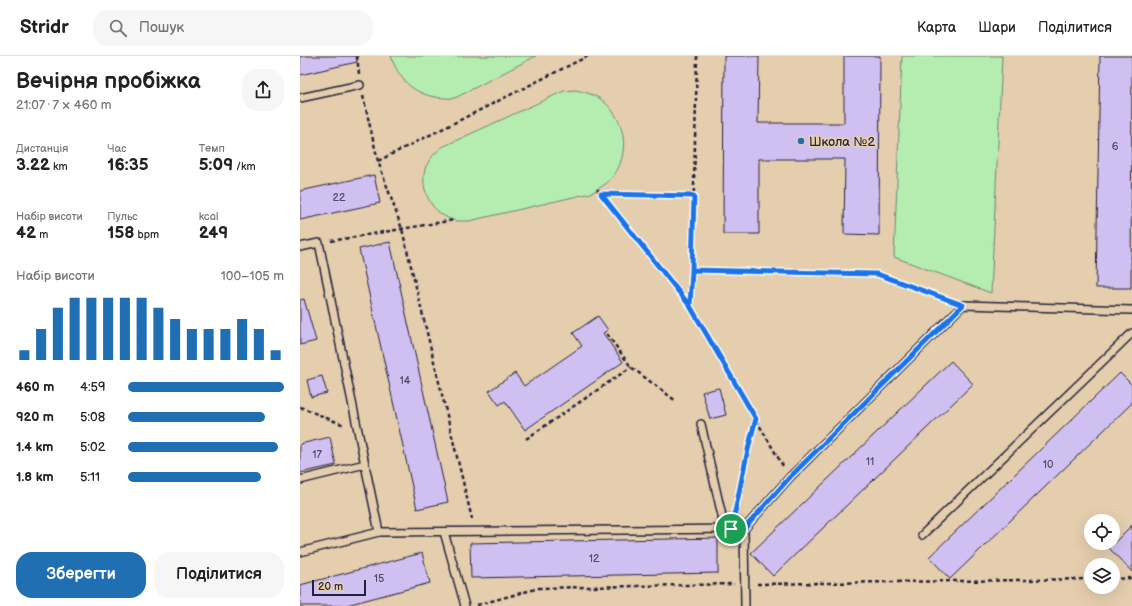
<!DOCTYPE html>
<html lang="uk">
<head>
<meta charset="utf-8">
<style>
	body { margin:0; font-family:"Balsamiq Sans",sans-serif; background:#f6f6f6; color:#222; height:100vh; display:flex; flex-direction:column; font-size:15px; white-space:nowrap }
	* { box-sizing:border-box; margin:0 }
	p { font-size:13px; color:#767676 }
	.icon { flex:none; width:22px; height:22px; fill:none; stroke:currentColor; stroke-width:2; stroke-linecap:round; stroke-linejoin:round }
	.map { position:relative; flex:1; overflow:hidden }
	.sheet { display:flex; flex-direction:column; background:#fff; width:300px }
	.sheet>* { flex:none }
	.fabs { position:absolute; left:784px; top:458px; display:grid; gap:8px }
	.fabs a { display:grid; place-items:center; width:36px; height:36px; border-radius:50%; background:#fff; box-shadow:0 4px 16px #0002; font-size:20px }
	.scale { position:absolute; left:12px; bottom:10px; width:54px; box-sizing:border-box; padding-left:4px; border:2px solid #22223b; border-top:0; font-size:11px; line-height:14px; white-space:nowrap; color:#22223b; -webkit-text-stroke:3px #e5ceae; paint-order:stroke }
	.pin { position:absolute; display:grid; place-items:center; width:34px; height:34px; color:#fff; margin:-17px; border:2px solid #fff; border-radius:50%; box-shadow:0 1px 4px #0007 }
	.round { display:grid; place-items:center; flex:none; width:42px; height:42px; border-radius:16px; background:#f6f6f6 }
	.summary { display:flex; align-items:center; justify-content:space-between; height:68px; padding:0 16px }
	h1 { font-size:22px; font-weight:600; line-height:30px }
	.figures { display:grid; grid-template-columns:repeat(3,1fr); gap:6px; height:68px; padding:4px 16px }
	.figures div { display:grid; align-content:center }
	.figures b { font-size:17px; font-weight:600 }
	.figures small { font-size:11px; font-weight:400 }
	.figures p { font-size:11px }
	.chart { height:112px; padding:8px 16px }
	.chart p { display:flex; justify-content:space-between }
	.chart svg { width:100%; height:72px; margin-top:4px; stroke:#1f6fb2; stroke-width:6 }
	.primary-button { display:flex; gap:8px; margin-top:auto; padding:8px 16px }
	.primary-button a { flex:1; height:46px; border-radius:16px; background:#1f6fb2; color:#fff; font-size:16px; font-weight:600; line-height:46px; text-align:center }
	.primary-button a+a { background:#f6f6f6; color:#222 }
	ul { padding:0 16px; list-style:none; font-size:13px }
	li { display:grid; grid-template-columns:64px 48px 1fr; align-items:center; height:30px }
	li i { height:10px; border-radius:5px; background:#1f6fb2 }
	header { display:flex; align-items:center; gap:24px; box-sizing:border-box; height:56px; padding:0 20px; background:#fff; border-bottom:1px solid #e0e0e0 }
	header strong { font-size:19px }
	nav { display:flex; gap:22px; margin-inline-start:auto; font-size:14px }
	.search { width:280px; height:36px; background:#f6f6f6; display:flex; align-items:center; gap:10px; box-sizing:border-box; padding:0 14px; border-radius:16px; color:#767676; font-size:15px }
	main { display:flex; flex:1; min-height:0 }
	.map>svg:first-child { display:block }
	.green { fill:#b5ecaf; stroke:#6c8775 }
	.building { fill:#d0c0f1; stroke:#22223b }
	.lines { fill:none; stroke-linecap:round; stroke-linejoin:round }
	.lane-casing { stroke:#22223b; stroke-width:10 }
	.path { stroke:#22223b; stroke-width:2.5; stroke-dasharray:4 3; stroke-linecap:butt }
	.lane { stroke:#e5ceae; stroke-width:7 }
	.route-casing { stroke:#fff; stroke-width:8 }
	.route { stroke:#1a73e8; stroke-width:5 }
	.poi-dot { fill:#1f6fb2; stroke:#e5ceae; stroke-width:1.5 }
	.labels { text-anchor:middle; stroke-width:3.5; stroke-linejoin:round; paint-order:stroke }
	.number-label { font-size:11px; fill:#4e4a68 }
	.poi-label { font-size:13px; fill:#22223b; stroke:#e5ceae; text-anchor:start }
</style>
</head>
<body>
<header>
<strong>Stridr</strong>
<div class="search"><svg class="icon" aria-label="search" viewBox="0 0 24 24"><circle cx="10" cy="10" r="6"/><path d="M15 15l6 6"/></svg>Пошук</div>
<nav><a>Карта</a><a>Шари</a><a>Поділитися</a></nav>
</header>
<main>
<section class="sheet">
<div class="summary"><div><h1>Вечірня пробіжка</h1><p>21:07 · 7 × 460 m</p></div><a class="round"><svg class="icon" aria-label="share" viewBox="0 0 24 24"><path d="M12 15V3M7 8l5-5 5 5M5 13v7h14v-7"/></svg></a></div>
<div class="figures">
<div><p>Дистанція</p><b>3.22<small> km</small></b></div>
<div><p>Час</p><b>16:35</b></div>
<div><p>Темп</p><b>5:09<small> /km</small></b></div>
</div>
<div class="figures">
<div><p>Набір висоти</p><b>42<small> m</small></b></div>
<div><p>Пульс</p><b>158<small> bpm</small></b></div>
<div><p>kcal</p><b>249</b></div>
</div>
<div class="chart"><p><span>Набір висоти</span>100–105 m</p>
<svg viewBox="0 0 160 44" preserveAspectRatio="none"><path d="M5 44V38M15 44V25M25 44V12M35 44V6M45 44V6M55 44V6M65 44V6M75 44V6M85 44V12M95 44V19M105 44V25M115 44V25M125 44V25M135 44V19M145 44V25M155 44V38"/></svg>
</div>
<ul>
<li><b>460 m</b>4:59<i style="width:100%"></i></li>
<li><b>920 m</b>5:08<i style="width:88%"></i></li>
<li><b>1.4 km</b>5:02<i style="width:96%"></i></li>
<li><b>1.8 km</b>5:11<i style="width:85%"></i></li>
</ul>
<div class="primary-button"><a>Зберегти</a><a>Поділитися</a></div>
</section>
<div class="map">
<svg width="832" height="550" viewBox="0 0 832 550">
	<rect width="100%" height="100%" fill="#e5ceae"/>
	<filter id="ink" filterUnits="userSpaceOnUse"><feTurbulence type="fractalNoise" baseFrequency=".025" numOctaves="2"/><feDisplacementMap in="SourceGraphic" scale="8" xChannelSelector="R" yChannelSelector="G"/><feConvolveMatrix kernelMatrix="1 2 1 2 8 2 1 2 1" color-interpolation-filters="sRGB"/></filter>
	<g filter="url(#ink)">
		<!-- green -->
		<g class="green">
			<path d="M 91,0 L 236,0 L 155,42 C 123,44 101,31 91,0 Z"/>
			<polygon points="602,0 702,0 691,237 594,201"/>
			<path d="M 276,34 C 284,36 292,38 299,42 C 326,60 332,98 311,123 C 305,129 298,133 291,137 L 169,165 C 165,165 161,165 157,165 C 132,160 118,133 126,110 C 130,102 136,96 142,91 L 264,35 Z"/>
		</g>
		<!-- building -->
		<g class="building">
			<polygon points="0,0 56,0 57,6 0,19"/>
			<polygon points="424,0 459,0 458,67 544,67 544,0 580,0 579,179 544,178 545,103 459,103 459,178 423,178"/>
			<polygon points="800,0 832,0 831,232 796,232"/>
			<polygon points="74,119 80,147 0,164 0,135"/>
			<polygon points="90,186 148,446 117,453 59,193"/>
			<polygon points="4,243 16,285 0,289 0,244"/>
			<polygon points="298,260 308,274 303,277 323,306 225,374 205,345 199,349 189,335 215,317 224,330 282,290 273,277"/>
			<polygon points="651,305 673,328 473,520 451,497"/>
			<polygon points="820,317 832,329 832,347 650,523 629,501"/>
			<polygon points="22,320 27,337 11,341 7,324"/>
			<polygon points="419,332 426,359 410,363 402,336"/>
			<polygon points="30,381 36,409 0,417 0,388"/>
			<polygon points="832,469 832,516 809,492"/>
			<polygon points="418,482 418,517 171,522 170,487"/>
			<polygon points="122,497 130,527 43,550 0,550 0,529"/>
		</g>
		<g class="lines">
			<defs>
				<g id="lane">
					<polyline points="0,42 60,29"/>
					<polyline points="0,191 19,187 79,476 444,473"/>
					<polyline points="401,368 425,473"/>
					<polyline points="0,424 65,408"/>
					<polyline points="144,476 165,550"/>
					<polyline points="622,479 832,277"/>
					<polyline points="0,496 79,476"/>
					<polyline points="445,550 444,473 490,421 663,249 832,254"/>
				</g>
			</defs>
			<!-- lane casing -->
			<use href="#lane" class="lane-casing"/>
			<!-- path -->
			<g class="path">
				<polyline points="57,0 59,18"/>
				<polyline points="397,0 392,214 577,218 650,244"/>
				<polyline points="63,40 78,105 102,173 172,463"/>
				<polyline points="78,105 288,0"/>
				<polyline points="297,133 390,250"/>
				<polyline points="301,138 394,140"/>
				<polyline points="31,185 154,164"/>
				<polyline points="392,214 390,250 483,410"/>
				<polyline points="307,278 331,311 376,345"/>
				<polyline points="0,351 44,369"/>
				<polyline points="226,383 331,311"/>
				<polyline points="435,457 449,387 456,363"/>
				<polyline points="813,523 832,522"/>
				<polyline points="457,528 791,523"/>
				<polyline points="177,549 239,532 434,528"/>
			</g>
			<!-- lane -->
			<use href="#lane" class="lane"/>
		</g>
	</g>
	<g class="lines" filter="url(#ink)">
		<defs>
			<path id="route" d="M 431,473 C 440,437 445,399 456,363 L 390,250 L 392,214 L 394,140 L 301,138 L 390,250 L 392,214 L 577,218 L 663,249 L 490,421 L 444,473 L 431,473"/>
		</defs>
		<!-- route casing -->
		<use href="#route" class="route-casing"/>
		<!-- route -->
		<use href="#route" class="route"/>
	</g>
	<!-- markers -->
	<circle class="poi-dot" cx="501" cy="85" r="4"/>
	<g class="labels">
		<!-- number labels -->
		<g class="number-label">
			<text x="815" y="94">6</text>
			<text x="39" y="145">22</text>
			<text x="105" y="328">14</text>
			<text x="17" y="402">17</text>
			<text x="570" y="409">11</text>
			<text x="748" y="412">10</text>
			<text x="294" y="506">12</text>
			<text x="79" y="526">15</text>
		</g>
		<!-- poi labels -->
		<g class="poi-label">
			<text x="509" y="90">Школа №2</text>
		</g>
	</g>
</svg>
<div class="fabs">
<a><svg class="icon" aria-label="locate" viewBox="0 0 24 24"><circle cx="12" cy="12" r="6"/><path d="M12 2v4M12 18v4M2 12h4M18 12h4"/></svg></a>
<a><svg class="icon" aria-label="layers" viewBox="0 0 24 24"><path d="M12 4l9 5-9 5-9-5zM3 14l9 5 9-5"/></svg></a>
</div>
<div class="scale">20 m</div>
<div class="pin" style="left:431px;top:473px;background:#1e9e55"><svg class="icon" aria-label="arrive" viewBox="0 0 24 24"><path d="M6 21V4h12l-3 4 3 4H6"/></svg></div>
</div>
</main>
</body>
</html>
